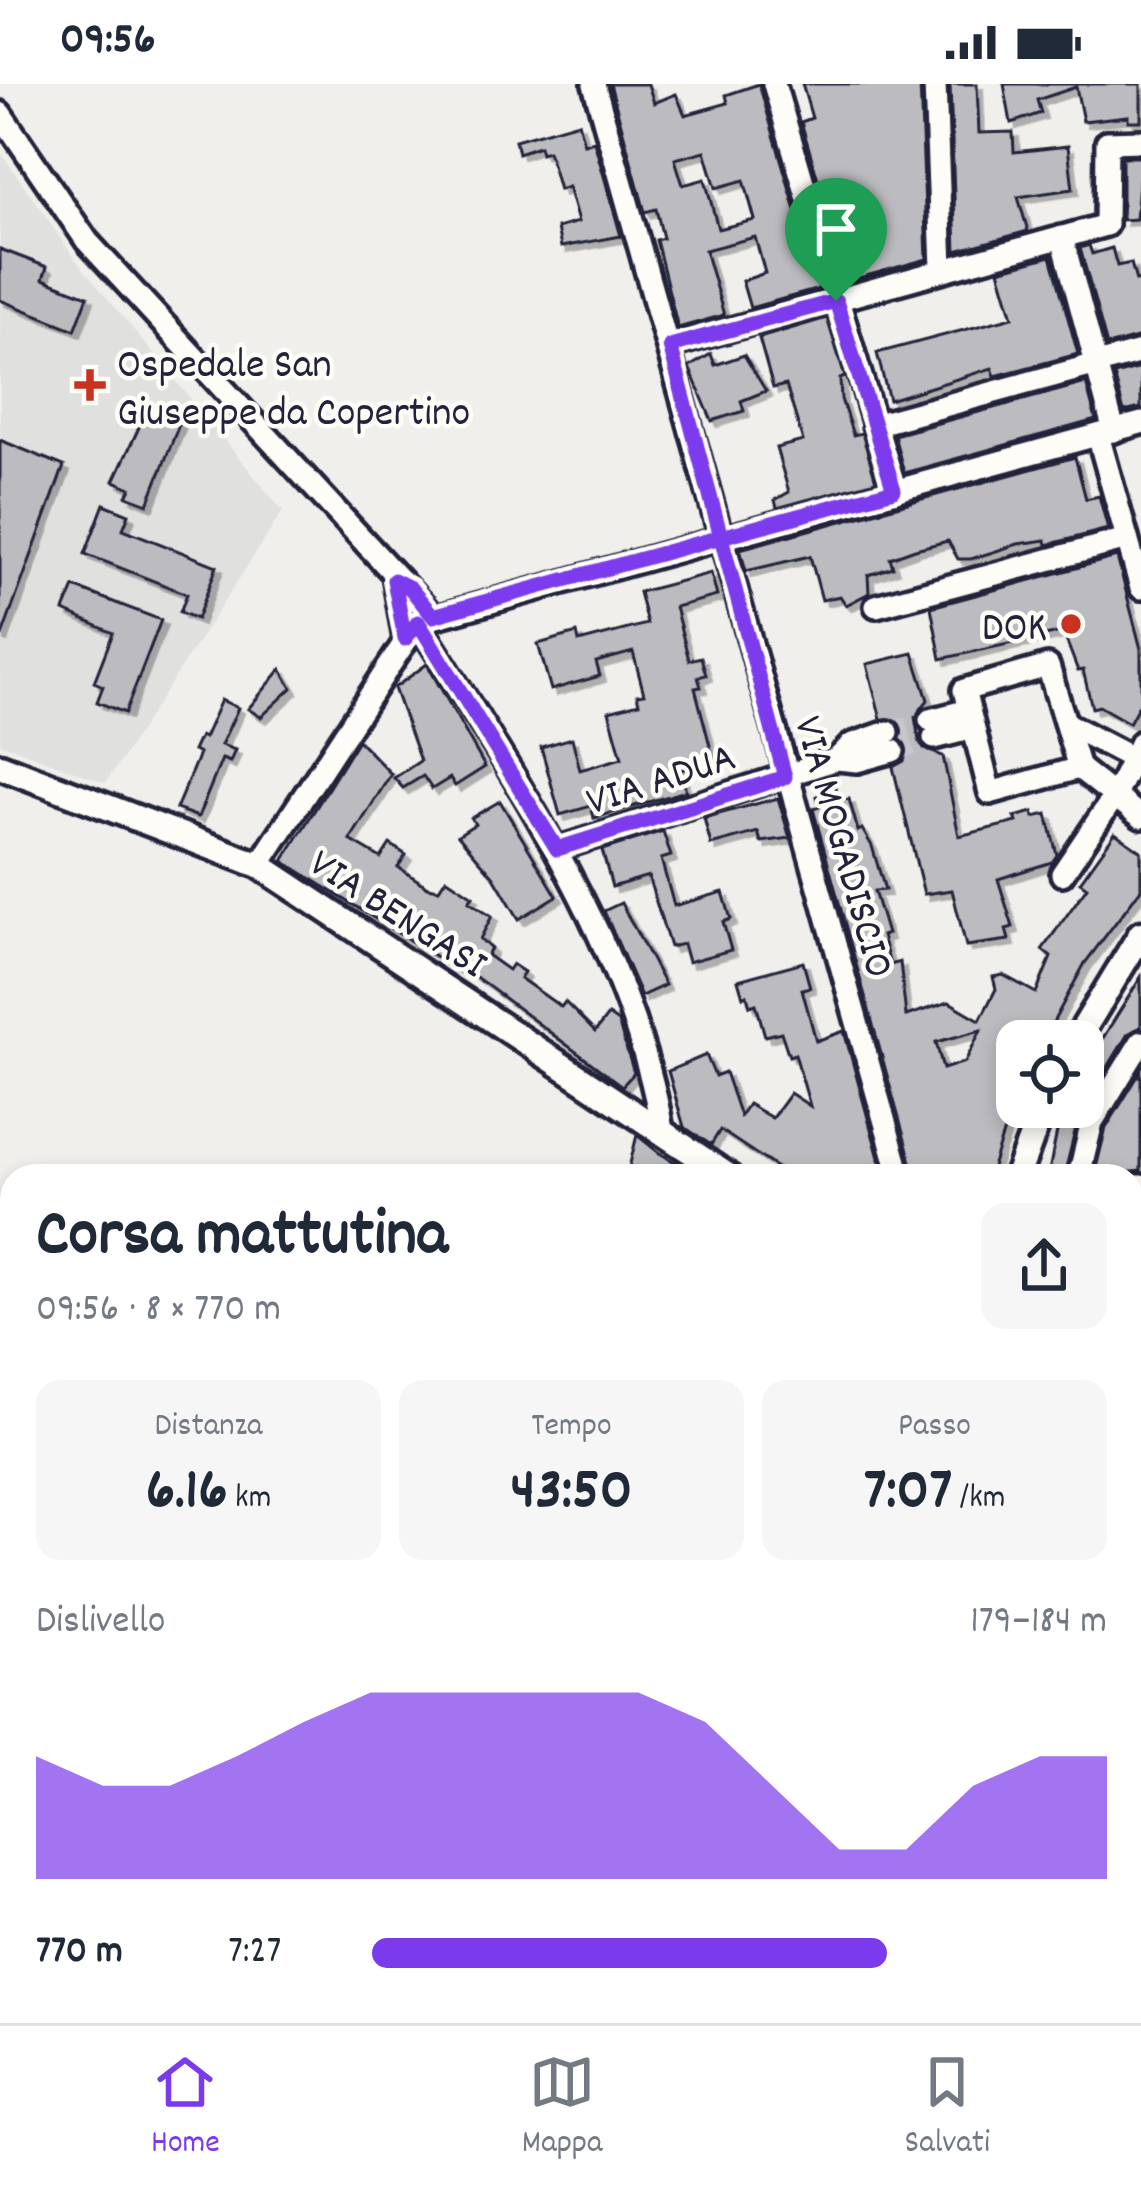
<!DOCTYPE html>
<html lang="it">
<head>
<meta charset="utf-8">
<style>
	body { margin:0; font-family:Dekko,sans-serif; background:#f6f6f7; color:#1f2937; height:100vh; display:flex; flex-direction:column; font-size:45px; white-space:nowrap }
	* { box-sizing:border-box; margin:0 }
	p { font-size:39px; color:#747a83 }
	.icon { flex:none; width:66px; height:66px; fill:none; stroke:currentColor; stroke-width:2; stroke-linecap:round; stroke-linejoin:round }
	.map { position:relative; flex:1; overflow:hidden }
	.sheet { position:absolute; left:0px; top:1080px; width:1143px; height:861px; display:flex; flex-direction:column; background:#fff; border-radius:36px 36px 0 0; box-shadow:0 6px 18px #0003 }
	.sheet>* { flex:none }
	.buttons { position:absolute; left:996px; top:936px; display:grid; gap:24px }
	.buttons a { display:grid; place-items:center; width:108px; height:108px; border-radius:24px; background:#fff; box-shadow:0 6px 18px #0003; font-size:60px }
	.pin { position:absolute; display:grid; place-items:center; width:102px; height:102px; color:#fff; margin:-123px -51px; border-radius:50% 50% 50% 0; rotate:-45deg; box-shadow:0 0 12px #0007 }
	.pin .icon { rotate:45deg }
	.round { display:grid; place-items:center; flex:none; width:126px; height:126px; border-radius:24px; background:#f6f6f7 }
	.overview { display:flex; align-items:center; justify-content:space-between; height:204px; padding:0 36px }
	h1 { font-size:66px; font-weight:700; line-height:90px }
	.stats { display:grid; grid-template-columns:repeat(3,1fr); gap:18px; height:204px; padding:12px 36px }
	.stats div { display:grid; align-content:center; border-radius:24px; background:#f6f6f7; text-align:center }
	.stats b { font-size:60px; font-weight:700 }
	.stats small { font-size:33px; font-weight:400 }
	.stats p { font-size:33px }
	.chart { height:336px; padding:24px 36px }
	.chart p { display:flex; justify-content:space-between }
	.chart svg { width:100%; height:216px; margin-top:12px; fill:#7c3aed; opacity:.7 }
	ul { padding:0 36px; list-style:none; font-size:39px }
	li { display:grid; grid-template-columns:192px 144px 1fr; align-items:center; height:90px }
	li i { height:30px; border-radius:15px; background:#7c3aed }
	.status { display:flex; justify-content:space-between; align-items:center; height:84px; padding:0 60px; background:#fff; direction:ltr }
	.status svg { height:33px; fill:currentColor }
	.dock { display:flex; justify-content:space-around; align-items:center; height:168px; border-top:3px solid #e0e1e3; background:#fff; font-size:33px; color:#747a83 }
	.dock a { display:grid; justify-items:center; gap:6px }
	.dock .selected { color:#7c3aed }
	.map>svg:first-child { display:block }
	.built { fill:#e0e0df }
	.building { fill:#bcbcc0; stroke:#22223b; stroke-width:3; fill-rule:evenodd; filter:url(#shadow) }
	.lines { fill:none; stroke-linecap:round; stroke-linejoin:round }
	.minor-tunnel { stroke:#c7c6c9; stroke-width:21; stroke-dasharray:21 10; stroke-linecap:butt }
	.minor-casing { stroke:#22223b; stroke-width:30 }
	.tertiary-casing { stroke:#22223b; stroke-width:33 }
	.minor { stroke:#fdfcf7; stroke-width:21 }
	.tertiary { stroke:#fdfcf7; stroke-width:24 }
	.route-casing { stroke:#fff; stroke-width:24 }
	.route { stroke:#7c3aed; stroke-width:15 }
	.poi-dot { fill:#c8321e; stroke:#fdfcf7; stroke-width:4.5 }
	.labels { text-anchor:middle; stroke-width:9; stroke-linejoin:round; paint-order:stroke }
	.poi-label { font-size:42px; fill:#22223b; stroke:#fdfcf7; text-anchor:start }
	.street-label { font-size:42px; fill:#22223b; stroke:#fdfcf7 }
</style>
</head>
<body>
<div class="status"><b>09:56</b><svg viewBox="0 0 49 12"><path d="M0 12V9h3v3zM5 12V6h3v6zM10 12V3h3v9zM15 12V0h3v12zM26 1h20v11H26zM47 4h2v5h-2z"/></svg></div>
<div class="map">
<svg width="1141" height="1939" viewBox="0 0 1141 1939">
	<defs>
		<filter id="shadow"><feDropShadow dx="5.5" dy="5.5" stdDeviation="0" flood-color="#0004"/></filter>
	</defs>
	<rect width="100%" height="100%" fill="#f0efec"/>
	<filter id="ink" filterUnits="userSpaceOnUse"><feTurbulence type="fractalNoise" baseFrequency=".00833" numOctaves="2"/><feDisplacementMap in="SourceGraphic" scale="24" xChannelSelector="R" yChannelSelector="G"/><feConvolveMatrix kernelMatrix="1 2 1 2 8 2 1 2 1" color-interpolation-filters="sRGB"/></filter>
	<g filter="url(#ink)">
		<!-- built -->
		<polygon class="built" points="0,67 76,176 283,427 106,699 0,659"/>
		<!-- building -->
		<g class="building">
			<path d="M 610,0 L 648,0 L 654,19 L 676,10 L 685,31 L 728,19 L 726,11 L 759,0 L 819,205 L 750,224 L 742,197 L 765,189 L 755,153 L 705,166 L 724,231 L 678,244 L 656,156 L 663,154 L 656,125 L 645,128 ZM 705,67 L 716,104 L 744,96 L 755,136 L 718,145 L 705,95 L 683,101 L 675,75 Z"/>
			<polygon points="802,0 920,0 927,175 848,197 801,38 812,34"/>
			<polygon points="950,0 977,0 979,49 1013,48 1014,68 1068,62 1073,105 1018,113 1028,147 956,167"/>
			<polygon points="1004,0 1141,0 1141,37 1128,37 1128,32 1083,37 1076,3 1037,16 1041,29 1011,39"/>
			<polygon points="578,38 584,60 594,57 621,152 561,163 557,144 578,138 568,103 559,106 548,67 541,69 539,62 518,69 515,56"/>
			<polygon points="1122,73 1141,73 1136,135 1122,136"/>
			<polygon points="1089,161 1092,170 1112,164 1117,182 1131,179 1136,197 1141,196 1141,253 1107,262 1080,164"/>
			<polygon points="0,165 47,183 43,195 88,212 75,246 0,216"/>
			<polygon points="1051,172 1078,270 995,292 992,284 889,316 877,269 1013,233 999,186"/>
			<polygon points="827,234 845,293 840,295 841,315 853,351 862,349 876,397 777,424 775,416 789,408 776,364 803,357 786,301 773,304 759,254"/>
			<polygon points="711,270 715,281 744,271 766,307 741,317 744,327 712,337 689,283"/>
			<polygon points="1141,284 1141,324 1124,328 1114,291"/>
			<polygon points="1086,299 1096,336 904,389 894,351"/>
			<polygon points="170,325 183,330 148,420 127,412 131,404 114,397 147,326 166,334"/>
			<polygon points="0,356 64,382 2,552 0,551"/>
			<polygon points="1075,373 1086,415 1099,412 1108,445 1047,461 1046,456 1018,460 971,475 958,475 948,457 915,465 890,474 893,483 868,491 869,509 846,521 840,512 822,516 810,472 746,487 740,465"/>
			<polygon points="104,420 129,430 123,445 217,482 197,535 180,528 187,510 85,470"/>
			<polygon points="1117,473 1141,565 1141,617 1129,639 1099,622 1092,624 1083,586 1078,587 1063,548 941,575 931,523"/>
			<polygon points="711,489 717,512 675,523 689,576 701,573 706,591 698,593 701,603 695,604 714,677 680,686 686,707 594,734 591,722 560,731 541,663 572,654 580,686 622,674 609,627 639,619 637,611 644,610 633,568 596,578 600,592 551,606 538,560 577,549 579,558 647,540 639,508"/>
			<polygon points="74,503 161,536 125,629 97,618 103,602 94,598 113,549 64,527"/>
			<polygon points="913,569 928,616 915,633 919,657 924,665 943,672 959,752 1017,738 1015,733 1033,728 1034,733 1047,730 1057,771 1052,778 998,795 1013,843 1006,845 1009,856 966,862 952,806 924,810 893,683 904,677 908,664 899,638 881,635 867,580"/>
			<polygon points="427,580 485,683 455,702 450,694 432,705 423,692 403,704 394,694 420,677 394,604"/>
			<polygon points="281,585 292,604 261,633 248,625"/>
			<polygon points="221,616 238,624 221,661 235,666 230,678 222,675 198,733 176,725 199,670 193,667 200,652 204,654"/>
			<polygon points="358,656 391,690 350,756 381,774 390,760 406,771 398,783 428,803 439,805 446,794 473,812 469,817 492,832 480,855 491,864 487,871 508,886 512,880 524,888 520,894 561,923 565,918 595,948 608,931 618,938 634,989 622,1002 465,885 462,889 283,777"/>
			<path d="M 836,704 L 839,717 L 849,715 L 858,747 L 862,745 L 872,762 L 885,806 L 874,807 L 887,850 L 882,852 L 890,881 L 900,878 L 906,932 L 949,918 L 980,936 L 996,905 L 993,893 L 1003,891 L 1036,909 L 1051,873 L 1042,866 L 1087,803 L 1080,798 L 1115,749 L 1141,767 L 1141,805 L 1085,879 L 1043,957 L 1017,957 L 1017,1008 L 989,1092 L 915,1092 L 813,725 L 819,723 L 817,712 ZM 981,946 L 965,978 L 943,985 L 936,958 Z"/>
			<polygon points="778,714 790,754 761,758 758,748 711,761 704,734"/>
			<polygon points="500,717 557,812 519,835 494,793 458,751 475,740 471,734"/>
			<polygon points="663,747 671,772 661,775 674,822 723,808 731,835 723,838 731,866 688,878 683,860 670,863 648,792 612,803 602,766"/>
			<polygon points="621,819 665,901 641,912 604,827"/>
			<polygon points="803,878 810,903 802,905 816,957 844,947 884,1092 776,1092 780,1086 720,1046 711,1061 684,1043 668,987 706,971 715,992 725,988 740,1032 748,1020 772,1034 790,1009 810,1022 795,970 789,972 781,948 765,952 756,920 750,922 747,911 743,913 738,896"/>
			<polygon points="1141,893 1141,943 1128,950 1079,1031 1064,1092 1048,1092 1062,1023 1083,1023 1083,986"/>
			<polygon points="1141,987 1141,1087 1094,1092 1106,1044"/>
			<polygon points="637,1051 658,1068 698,1092 627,1092"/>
		</g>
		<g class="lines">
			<!-- minor-tunnel -->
			<g class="minor-tunnel">
				<polyline points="888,648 930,636"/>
				<polyline points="893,667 934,654"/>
			</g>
			<defs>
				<g id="minor">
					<polyline points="594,0 900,1092"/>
					<polyline points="774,0 894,406"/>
					<polyline points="935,0 942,184"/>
					<polyline points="0,29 87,157 433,532"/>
					<polyline points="1062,153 1114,347"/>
					<polyline points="670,262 1106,141 1107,58 1141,57"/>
					<polyline points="874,341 1141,268"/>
					<polyline points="1098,351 1141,504"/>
					<polyline points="395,496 405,555"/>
					<polyline points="876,522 1127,455"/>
					<path d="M 418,538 C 514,694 632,864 662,1046"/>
					<polygon points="1048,582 1079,684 990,709 964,606"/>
					<polyline points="930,636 969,626"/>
					<polyline points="1067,640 1132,674"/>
					<polyline points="934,654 973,644"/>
					<polyline points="837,675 851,661 888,648"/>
					<polyline points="1079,684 1141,733"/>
					<polyline points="557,765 837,675 857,677 893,667"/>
					<polyline points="259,781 418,538 1141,339"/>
					<polyline points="1062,790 1114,713 1141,658"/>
					<polyline points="1079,1092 1092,1038 1141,958"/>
					<polyline points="1131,1102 1141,1102"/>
					<polyline points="1131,1310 1141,1307"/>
					<polyline points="0,1431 12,1431"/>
					<polyline points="0,1575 12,1572"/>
					<polyline points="0,1810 12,1836"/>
					<polyline points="230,1929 239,1939"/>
					<polyline points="421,1939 423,1929"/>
					<polyline points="1016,1939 1017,1929"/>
				</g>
				<g id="tertiary">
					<polyline points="0,682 259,781 728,1092"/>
					<polyline points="1076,957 1141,850"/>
					<polyline points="1017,1092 1043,1023"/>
					<polyline points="1131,1738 1141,1740"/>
					<polyline points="60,1939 71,1929"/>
				</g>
			</defs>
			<!-- minor casing -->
			<use href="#minor" class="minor-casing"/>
			<!-- tertiary casing -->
			<use href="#tertiary" class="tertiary-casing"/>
			<!-- minor -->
			<use href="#minor" class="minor"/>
			<!-- tertiary -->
			<use href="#tertiary" class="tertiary"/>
		</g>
	</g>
	<g class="lines" filter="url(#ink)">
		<defs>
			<polyline id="route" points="836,217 670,262 721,453 433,532 410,504 394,496 405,555 418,538 557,765 785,693 721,453 894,406 836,217"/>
		</defs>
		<!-- route casing -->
		<use href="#route" class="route-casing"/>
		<!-- route -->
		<use href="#route" class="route"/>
	</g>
	<!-- markers -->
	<g class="poi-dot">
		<path d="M84 283h12v12h12v12h-12v12h-12v-12h-12v-12h12z"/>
		<circle cx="1071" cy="540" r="12"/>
	</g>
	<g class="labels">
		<!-- poi labels -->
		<g class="poi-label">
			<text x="117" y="292">Ospedale San<tspan x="117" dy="48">Giuseppe da Copertino</tspan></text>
			<text x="1047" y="555" text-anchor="end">DOK</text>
		</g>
		<!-- street labels -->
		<g class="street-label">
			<text transform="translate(660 692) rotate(-18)" y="15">VIA ADUA</text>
			<text transform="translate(847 762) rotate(74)" y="15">VIA MOGADISCIO</text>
			<text transform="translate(400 827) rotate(33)" y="15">VIA BENGASI</text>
		</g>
	</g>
</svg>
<div class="buttons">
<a><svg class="icon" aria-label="locate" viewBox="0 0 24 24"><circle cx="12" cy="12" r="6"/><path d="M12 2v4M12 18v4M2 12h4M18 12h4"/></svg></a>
</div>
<div class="pin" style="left:836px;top:217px;background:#1e9e55"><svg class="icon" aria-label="arrive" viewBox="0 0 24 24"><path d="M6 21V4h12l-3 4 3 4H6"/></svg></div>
<section class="sheet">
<div class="overview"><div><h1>Corsa mattutina</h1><p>09:56 · 8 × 770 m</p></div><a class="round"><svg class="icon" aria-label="share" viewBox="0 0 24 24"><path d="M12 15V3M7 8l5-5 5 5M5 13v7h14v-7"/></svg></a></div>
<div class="stats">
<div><p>Distanza</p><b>6.16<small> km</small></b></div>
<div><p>Tempo</p><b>43:50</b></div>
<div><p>Passo</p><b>7:07<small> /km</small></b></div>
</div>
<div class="chart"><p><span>Dislivello</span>179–184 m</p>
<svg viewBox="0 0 160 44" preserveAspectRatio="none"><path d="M0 44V19L10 25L20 25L30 19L40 12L50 6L60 6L70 6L80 6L90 6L100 12L110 25L120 38L130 38L140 25L150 19L160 19V44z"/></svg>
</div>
<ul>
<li><b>770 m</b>7:27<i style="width:70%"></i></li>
</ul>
</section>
</div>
<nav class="dock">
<a class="selected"><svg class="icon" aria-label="home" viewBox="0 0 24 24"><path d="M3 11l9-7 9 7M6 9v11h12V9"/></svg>Home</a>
<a><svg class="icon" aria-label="map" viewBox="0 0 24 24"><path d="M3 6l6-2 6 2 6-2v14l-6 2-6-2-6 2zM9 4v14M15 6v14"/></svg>Mappa</a>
<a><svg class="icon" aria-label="saved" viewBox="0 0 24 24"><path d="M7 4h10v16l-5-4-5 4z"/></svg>Salvati</a>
</nav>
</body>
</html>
